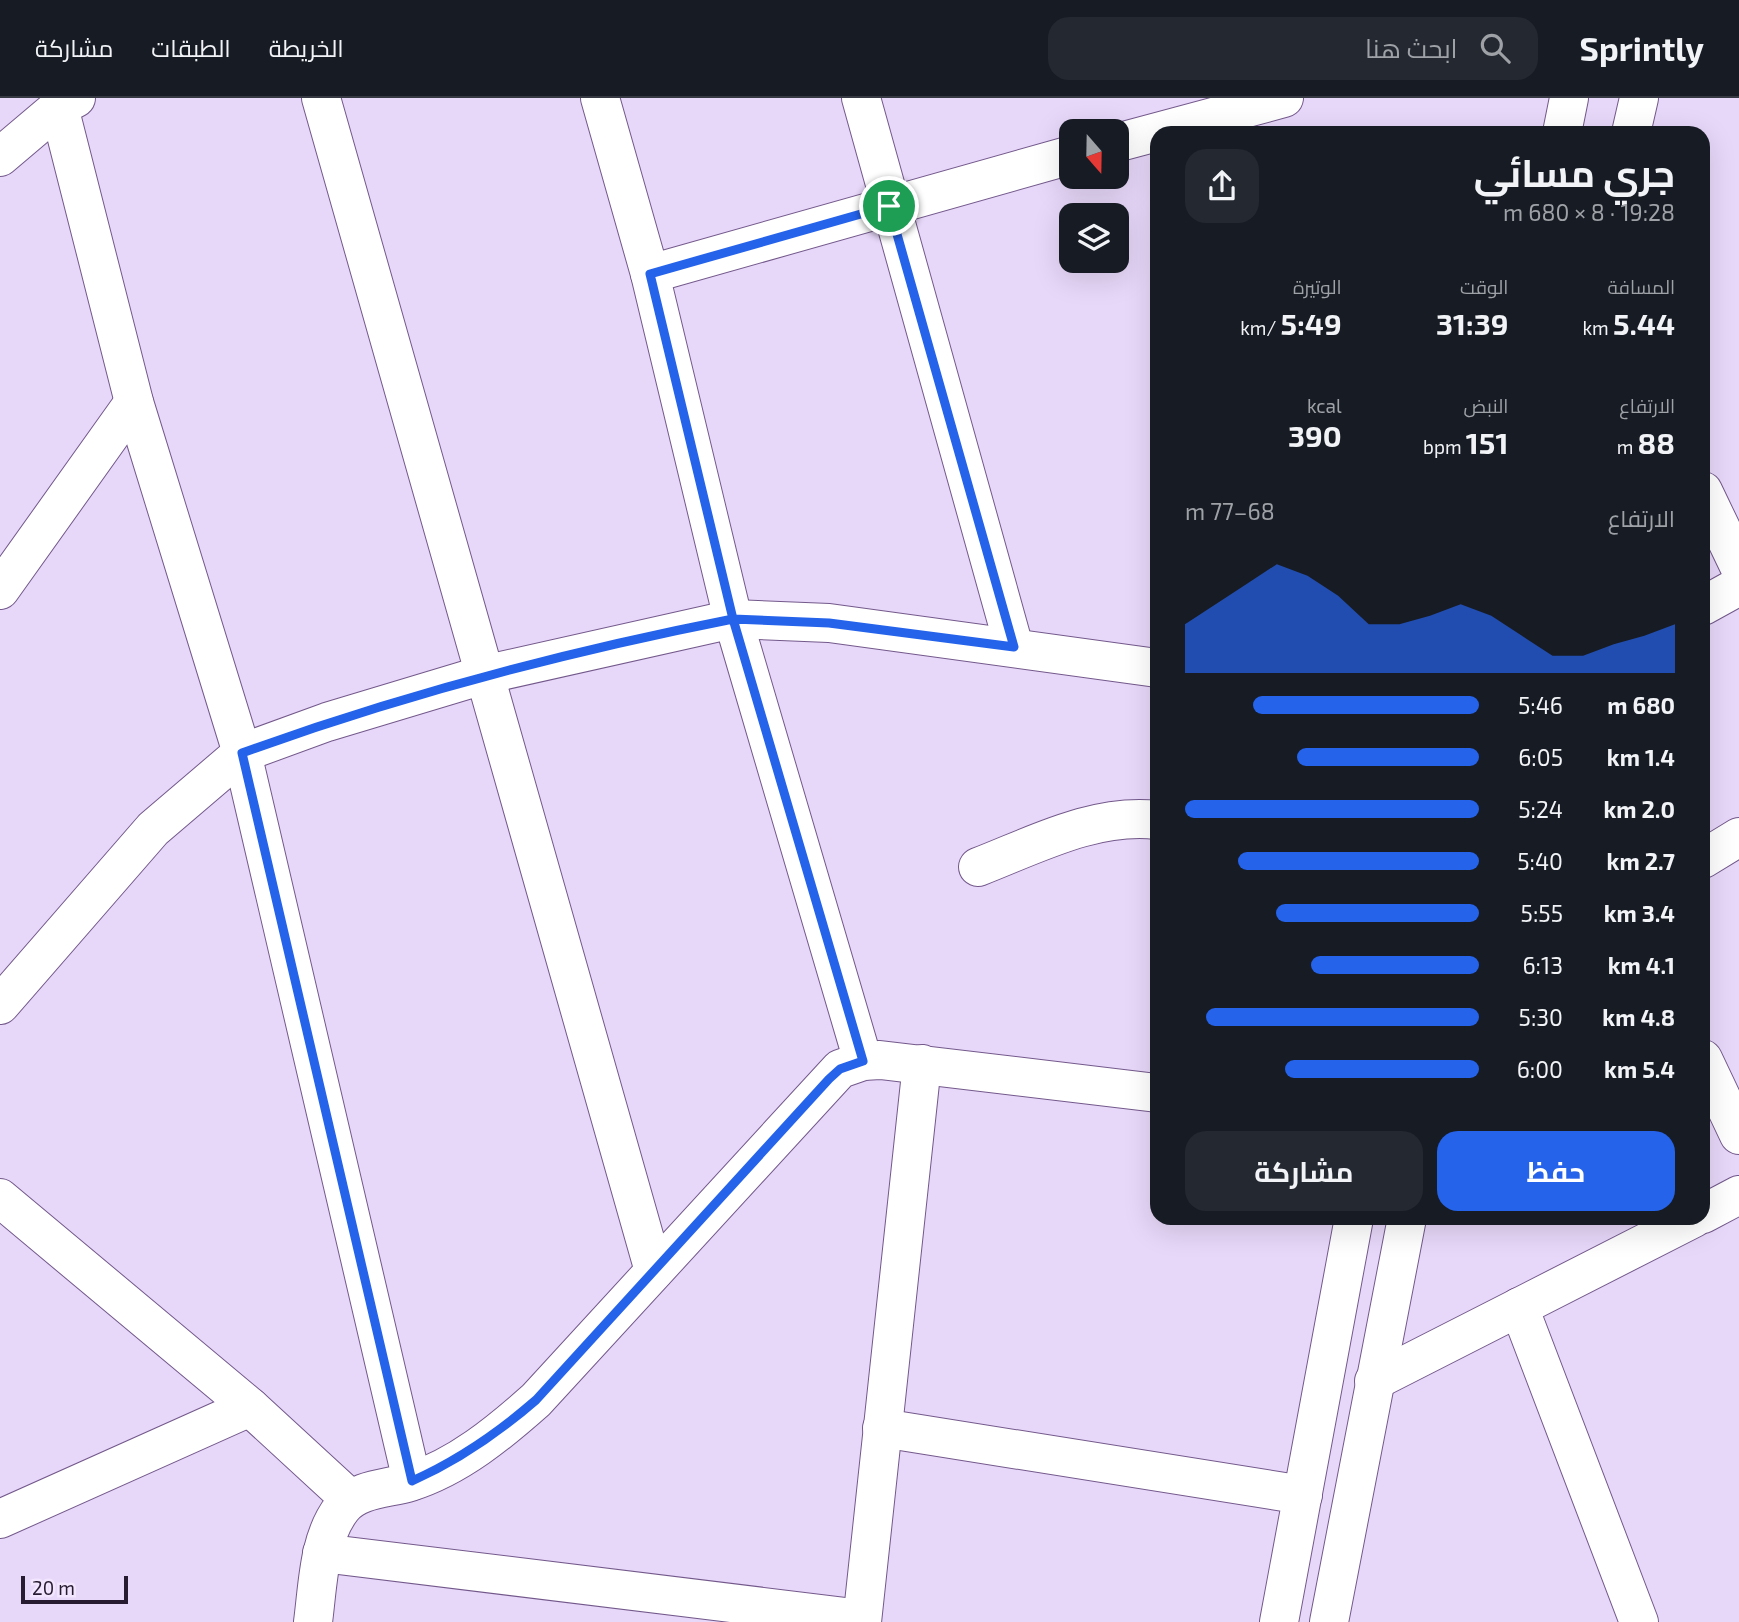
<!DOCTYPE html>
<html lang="ar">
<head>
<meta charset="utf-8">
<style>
	body { margin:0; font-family:"Exo 2",Cairo,sans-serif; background:#242831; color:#f1f3f6; direction:rtl; height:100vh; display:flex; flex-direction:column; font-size:26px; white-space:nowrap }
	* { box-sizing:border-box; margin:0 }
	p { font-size:23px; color:#9ea1a6 }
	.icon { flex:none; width:38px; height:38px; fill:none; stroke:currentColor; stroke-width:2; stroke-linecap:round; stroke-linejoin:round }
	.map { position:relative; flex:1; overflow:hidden; direction:ltr }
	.panel { position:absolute; left:1150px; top:28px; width:560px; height:1099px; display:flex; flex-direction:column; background:#171b24; border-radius:21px; box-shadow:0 7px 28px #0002; direction:rtl }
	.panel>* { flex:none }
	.needle { width:46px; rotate:160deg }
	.fabs { position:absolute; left:1059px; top:21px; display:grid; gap:14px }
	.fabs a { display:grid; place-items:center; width:70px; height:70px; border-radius:14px; background:#171b24; box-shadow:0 7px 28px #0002; font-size:35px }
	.scale { position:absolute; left:21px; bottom:18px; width:107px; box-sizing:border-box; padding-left:7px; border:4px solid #261b30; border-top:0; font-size:19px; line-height:24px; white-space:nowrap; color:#261b30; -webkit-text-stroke:5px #f2e6fe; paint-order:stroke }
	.pin { position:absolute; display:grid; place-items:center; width:60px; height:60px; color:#fff; margin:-30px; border:4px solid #fff; border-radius:50%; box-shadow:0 2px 7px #0007 }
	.round { display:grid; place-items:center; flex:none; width:74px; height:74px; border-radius:21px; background:#242831 }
	.overview { display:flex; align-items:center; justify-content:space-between; height:119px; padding:0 35px }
	h1 { font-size:38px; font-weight:700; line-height:52px }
	.figures { display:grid; grid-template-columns:repeat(3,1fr); gap:10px; height:119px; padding:7px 35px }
	.figures div { display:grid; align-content:center }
	.figures b { font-size:30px; font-weight:700 }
	.figures small { font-size:19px; font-weight:400 }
	.figures p { font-size:19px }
	.chart { height:196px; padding:14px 35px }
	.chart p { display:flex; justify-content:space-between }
	.chart svg { width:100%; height:126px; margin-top:7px; fill:#2563eb; opacity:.7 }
	.action { display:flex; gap:14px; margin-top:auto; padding:14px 35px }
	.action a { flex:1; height:80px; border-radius:21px; background:#2563eb; color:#fff; font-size:28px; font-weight:700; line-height:80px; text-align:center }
	.action a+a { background:#242831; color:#f1f3f6 }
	ul { padding:0 35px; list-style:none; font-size:23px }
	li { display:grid; grid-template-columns:112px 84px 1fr; align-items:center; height:52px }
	li i { height:18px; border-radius:9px; background:#2563eb }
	header { display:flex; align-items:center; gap:42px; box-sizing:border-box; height:98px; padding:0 35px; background:#171b24; border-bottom:2px solid #363941 }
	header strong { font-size:33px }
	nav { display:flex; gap:38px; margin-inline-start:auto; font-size:24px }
	.search { width:490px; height:63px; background:#242831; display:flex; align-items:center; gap:18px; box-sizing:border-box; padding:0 24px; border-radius:21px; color:#9ea1a6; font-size:26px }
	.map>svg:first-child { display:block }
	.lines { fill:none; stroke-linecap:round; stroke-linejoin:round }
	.street-casing { stroke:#73598b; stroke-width:40 }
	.secondary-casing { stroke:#73598b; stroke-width:40 }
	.street { stroke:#fff; stroke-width:38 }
	.secondary { stroke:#fff; stroke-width:38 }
	.route-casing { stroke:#fff; stroke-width:14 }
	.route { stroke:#2563eb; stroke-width:9 }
</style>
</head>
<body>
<header>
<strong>Sprintly</strong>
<div class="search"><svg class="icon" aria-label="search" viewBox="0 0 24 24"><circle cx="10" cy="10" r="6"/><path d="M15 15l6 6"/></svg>ابحث هنا</div>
<nav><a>الخريطة</a><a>الطبقات</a><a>مشاركة</a></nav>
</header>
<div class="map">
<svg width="1739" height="1524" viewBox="0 0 1739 1524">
	<rect width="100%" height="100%" fill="#e7d7f9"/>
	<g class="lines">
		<defs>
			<g id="street">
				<polyline points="321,0 654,1173"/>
				<polyline points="600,0 650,176 733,521 863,963"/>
				<polyline points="861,0 1014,549"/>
				<polyline points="59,9 134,304 242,655 412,1383"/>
				<polyline points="1116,45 1284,0"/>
				<polyline points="0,59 59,9 76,0"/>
				<polyline points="650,176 1071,57"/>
				<polyline points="1703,393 1739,468"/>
				<polyline points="0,492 134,304"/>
				<polyline points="1703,508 1739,488"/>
				<polyline points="1703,761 1739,739"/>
				<path d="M 978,769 C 1035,747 1094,715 1157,722"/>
				<polyline points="0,907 153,731 242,655 327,624 483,577 733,521 829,525 1157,570"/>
				<polyline points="1703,961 1739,1037"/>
				<polyline points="0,1100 250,1309 350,1401"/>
				<polyline points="1703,1116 1739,1097"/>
				<polyline points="1519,1209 1639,1524"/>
				<polyline points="1374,1283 1694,1120"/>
				<polyline points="882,1330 1303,1397"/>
				<polyline points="0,1421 250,1309"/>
				<polyline points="322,1455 862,1521"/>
				<path d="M 313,1524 C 318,1487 318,1441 342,1410 C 358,1390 387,1391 410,1384 C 458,1369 500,1334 536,1302 L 840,971 L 863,963 L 880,962 L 1157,995"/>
				<polyline points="862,1524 922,966"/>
			</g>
			<g id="secondary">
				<polyline points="1562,35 1569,0"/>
				<polyline points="1631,35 1639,0"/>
				<polyline points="1279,1524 1354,1120"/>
				<polyline points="1329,1524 1407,1120"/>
			</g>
		</defs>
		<!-- street casing -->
		<use href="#street" class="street-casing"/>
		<!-- secondary casing -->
		<use href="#secondary" class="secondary-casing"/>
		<!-- street -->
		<use href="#street" class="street"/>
		<!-- secondary -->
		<use href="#secondary" class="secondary"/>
	</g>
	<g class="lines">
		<defs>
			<path id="route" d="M 889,108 L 650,176 L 733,521 C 565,554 402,597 242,655 L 412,1383 C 459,1362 498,1335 536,1302 L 829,981 L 840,971 L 863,963 L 733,521 L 829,525 L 1014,549 L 889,108"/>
		</defs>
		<!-- route casing -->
		<use href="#route" class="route-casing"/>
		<!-- route -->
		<use href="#route" class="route"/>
	</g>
</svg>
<div class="fabs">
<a><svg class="needle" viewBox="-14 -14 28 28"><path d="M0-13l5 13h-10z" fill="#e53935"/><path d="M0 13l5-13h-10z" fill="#9ea1a6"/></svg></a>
<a><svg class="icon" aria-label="layers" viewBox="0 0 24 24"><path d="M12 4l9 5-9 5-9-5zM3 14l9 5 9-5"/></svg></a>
</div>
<div class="scale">20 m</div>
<div class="pin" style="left:889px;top:108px;background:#1e9e55"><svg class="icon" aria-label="arrive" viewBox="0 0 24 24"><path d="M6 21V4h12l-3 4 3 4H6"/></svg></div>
<section class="panel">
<div class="overview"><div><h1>جري مسائي</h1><p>19:28 · 8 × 680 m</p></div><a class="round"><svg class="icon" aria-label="share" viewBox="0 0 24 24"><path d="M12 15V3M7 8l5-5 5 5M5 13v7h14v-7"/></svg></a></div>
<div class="figures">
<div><p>المسافة</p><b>5.44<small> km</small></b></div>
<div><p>الوقت</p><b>31:39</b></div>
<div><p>الوتيرة</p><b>5:49<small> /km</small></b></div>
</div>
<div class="figures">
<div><p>الارتفاع</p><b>88<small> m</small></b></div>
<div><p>النبض</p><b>151<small> bpm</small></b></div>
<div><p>kcal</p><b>390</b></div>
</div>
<div class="chart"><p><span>الارتفاع</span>68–77 m</p>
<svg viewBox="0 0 160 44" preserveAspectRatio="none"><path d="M0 44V27L10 20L20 13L30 6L40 10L50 17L60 27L70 27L80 24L90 20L100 24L110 31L120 38L130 38L140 34L150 31L160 27V44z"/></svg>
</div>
<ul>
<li><b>680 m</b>5:46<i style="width:77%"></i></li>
<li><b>1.4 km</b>6:05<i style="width:62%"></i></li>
<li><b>2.0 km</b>5:24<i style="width:100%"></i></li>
<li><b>2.7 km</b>5:40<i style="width:82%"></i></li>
<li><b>3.4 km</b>5:55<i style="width:69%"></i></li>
<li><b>4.1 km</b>6:13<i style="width:57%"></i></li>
<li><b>4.8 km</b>5:30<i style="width:93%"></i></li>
<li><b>5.4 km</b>6:00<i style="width:66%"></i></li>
</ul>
<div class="action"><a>حفظ</a><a>مشاركة</a></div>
</section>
</div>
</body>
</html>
